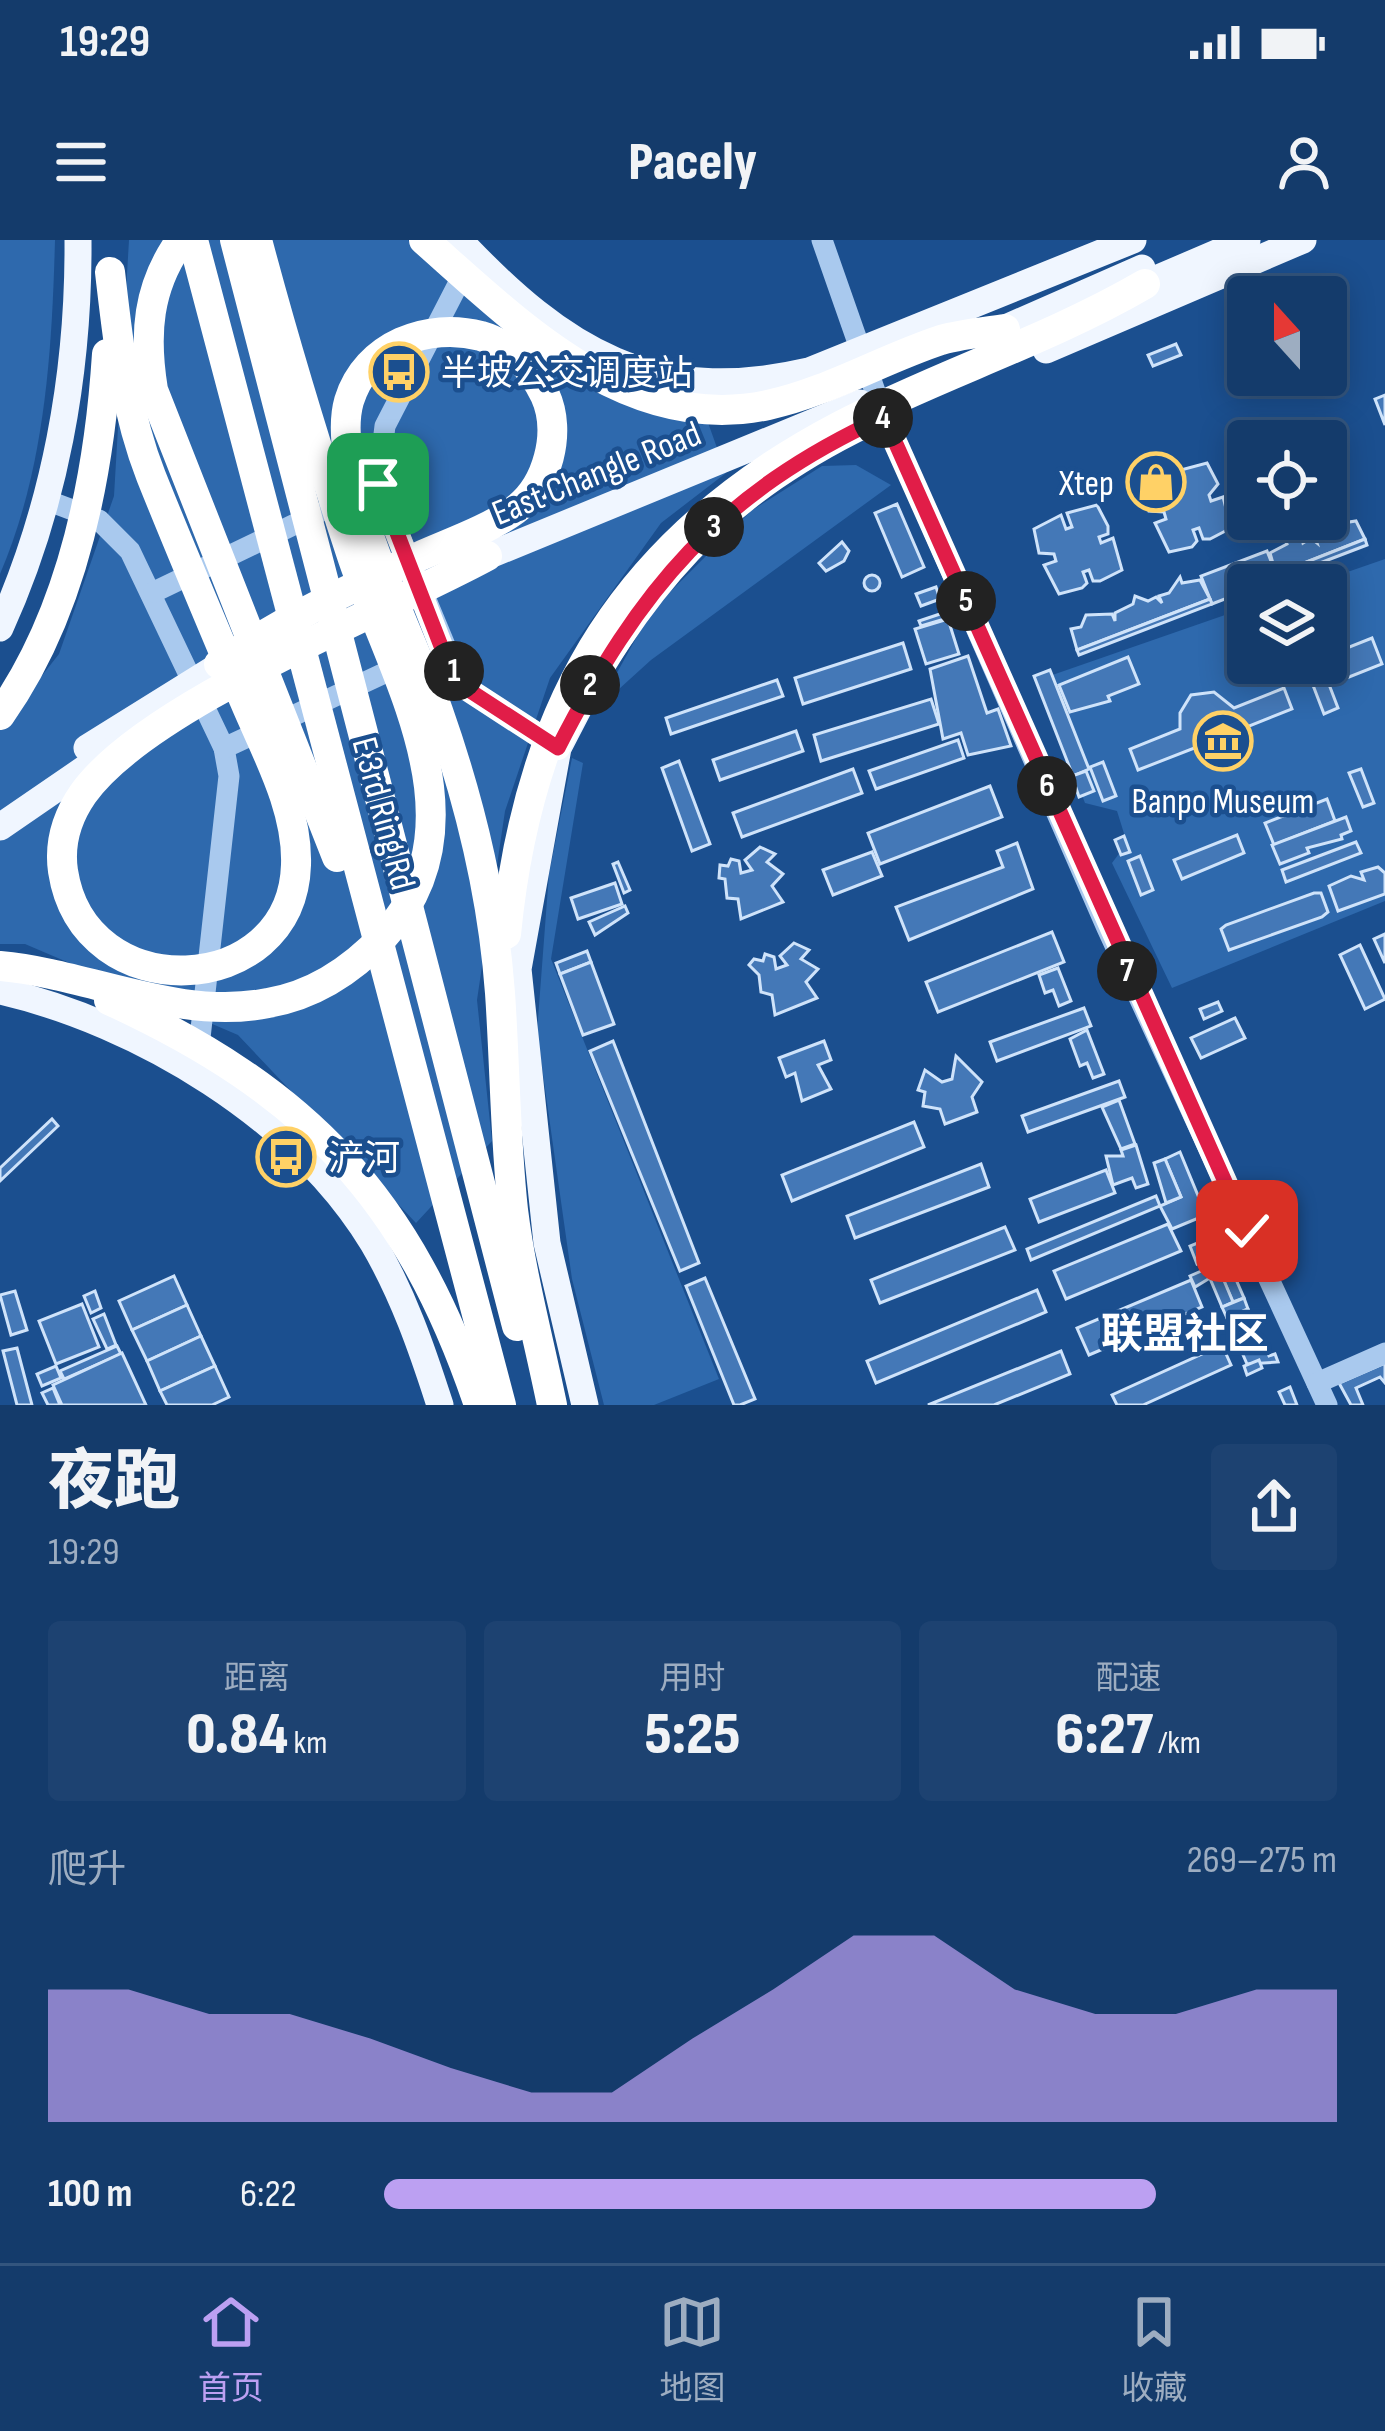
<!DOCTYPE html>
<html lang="zh">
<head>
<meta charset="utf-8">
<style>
	body { margin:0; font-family:"Sofia Sans Condensed","Noto Sans SC",sans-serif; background:#1d4271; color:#f1f3f6; height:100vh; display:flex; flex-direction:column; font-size:45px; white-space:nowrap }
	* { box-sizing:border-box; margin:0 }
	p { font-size:39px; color:#9dadc1 }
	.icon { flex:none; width:66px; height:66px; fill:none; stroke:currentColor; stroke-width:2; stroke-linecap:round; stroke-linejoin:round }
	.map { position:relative; height:1165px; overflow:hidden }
	.sheet { display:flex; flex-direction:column; background:#143b6b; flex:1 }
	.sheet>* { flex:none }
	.needle { width:78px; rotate:339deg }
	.fabs { position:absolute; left:1227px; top:36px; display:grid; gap:24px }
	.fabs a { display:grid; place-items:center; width:120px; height:120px; border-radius:12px; background:#143b6b; box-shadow:0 6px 30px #0003,0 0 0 3px #33557e; font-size:60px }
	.pin { position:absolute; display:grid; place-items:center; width:102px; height:102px; color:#fff; margin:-51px; border-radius:24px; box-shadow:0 6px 18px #0006 }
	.km { position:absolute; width:60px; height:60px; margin:-30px; border-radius:50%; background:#222; color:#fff; font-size:33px; line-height:60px; text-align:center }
	.round { display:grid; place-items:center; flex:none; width:126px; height:126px; border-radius:12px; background:#1d4271 }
	.head { display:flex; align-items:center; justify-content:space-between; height:204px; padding:0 48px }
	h1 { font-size:66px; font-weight:800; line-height:90px }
	.figures { display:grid; grid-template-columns:repeat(3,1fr); gap:18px; height:204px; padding:12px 48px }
	.figures div { display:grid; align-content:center; border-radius:12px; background:#1d4271; text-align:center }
	.figures b { font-size:60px; font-weight:800 }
	.figures small { font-size:33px; font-weight:400 }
	.figures p { font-size:33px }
	.chart { height:336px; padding:24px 48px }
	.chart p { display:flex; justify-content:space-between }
	.chart svg { width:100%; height:216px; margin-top:12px; fill:#bca0f2; opacity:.7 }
	ul { padding:0 48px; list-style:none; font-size:39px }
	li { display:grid; grid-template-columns:192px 144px 1fr; align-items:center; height:90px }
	li i { height:30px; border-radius:15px; background:#bca0f2 }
	.status { display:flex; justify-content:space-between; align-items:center; height:84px; padding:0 60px; background:#143b6b; direction:ltr }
	.status svg { height:33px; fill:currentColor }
	header { display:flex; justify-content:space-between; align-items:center; height:156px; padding:0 48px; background:#143b6b; font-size:54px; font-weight:800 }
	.tab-bar { display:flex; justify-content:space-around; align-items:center; height:168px; border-top:3px solid #33557e; background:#143b6b; font-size:33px; color:#9dadc1 }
	.tab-bar a { display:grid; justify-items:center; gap:6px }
	.tab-bar .active { color:#bca0f2 }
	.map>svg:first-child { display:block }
	.green { fill:#2e69ad }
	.building { fill:#4478b7; stroke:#cfe3fa; stroke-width:3 }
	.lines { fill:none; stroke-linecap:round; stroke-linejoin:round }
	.minor { stroke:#a9c9ee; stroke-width:21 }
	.major { stroke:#f0f6ff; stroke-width:27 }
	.highway { stroke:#fff; stroke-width:30 }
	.route-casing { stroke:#fff; stroke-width:24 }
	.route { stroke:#e11d48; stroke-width:15 }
	.labels { text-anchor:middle; stroke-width:9; stroke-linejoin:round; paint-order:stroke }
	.poi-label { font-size:36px; fill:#fff; stroke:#1b4f8f; text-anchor:start }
	.street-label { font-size:36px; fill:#fff; stroke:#1b4f8f }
	.quarter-label { font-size:42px; font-weight:bold; fill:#fff; stroke:#1b4f8f }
</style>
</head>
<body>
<div class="status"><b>19:29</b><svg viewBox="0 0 49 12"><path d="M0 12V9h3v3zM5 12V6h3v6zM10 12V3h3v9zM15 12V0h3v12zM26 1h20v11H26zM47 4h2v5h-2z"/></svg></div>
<header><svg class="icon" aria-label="menu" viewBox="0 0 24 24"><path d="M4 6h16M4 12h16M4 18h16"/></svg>Pacely<svg class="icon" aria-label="person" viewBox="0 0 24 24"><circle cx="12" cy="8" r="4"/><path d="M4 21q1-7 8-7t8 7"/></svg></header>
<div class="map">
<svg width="1385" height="1165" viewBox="0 0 1385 1165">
	<rect width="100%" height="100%" fill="#1b4f8f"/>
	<!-- green -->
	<g class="green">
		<path d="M 0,0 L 55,0 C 52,112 45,229 0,334 Z"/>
		<polygon points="129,0 408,0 422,18 706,177 726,233 661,283 550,438 505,571 477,760 492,901 416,983 238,795 25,704 0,704 0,489 59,414 114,256"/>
		<polygon points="856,225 891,245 651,420 597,469 651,371 751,271 822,226"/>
		<polygon points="1385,319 1385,661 1172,748 1112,623 1127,603 1117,571 1085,563 1038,440 1248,367 1248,423 1326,423 1326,345 1310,345"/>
		<polygon points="572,518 583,523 551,719 719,1139 654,1165 604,1165 572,1039 537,792 549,634"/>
	</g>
	<!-- building -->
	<g class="building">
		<polygon points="1176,104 1181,115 1153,126 1148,115"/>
		<polygon points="1385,155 1385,185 1375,159"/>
		<polygon points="1317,181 1328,202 1291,201 1286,189"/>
		<polygon points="1333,214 1341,246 1326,256 1326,217"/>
		<polygon points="1207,223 1218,244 1209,255 1211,261 1223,257 1231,288 1210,299 1203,299 1199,288 1193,290 1197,301 1192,307 1169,312 1155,283 1166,279 1164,272 1149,271 1144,247 1171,233 1177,248 1183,245 1177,231"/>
		<polygon points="897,264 924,327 902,337 875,273"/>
		<polygon points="1097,265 1108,286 1108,294 1099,297 1101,303 1113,298 1122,330 1100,341 1093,341 1089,330 1083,332 1087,343 1082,348 1059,354 1044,325 1056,321 1054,314 1039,313 1034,289 1061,275 1066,289 1072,287 1067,273"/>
		<polygon points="1334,280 1336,284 1356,281 1365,299 1276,334 1270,313 1287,304 1285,299 1302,298 1303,303 1311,298 1317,303 1315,297 1324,295"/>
		<polygon points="1365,299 1367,305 1278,339 1276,334"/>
		<polygon points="842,302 849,311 844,321 826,331 819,323"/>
		<polygon points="1267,311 1278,339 1248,345 1248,350 1212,364 1201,336"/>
		<circle cx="872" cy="343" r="8"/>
		<polygon points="1180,337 1182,343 1200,340 1210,359 1077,410 1071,389 1081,387 1086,375 1112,374 1115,381 1115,373 1133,364 1135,356 1148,361 1156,357 1162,363 1159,356 1169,353"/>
		<polygon points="936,347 940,359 921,366 916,354"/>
		<polygon points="1210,359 1212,364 1079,415 1077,410"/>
		<polygon points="946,372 948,378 921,386 919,381"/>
		<polygon points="948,379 959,414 926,424 915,389"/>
		<polygon points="1372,398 1382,424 1339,441 1329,415"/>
		<polygon points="903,403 911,429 803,464 795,438"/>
		<polygon points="968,416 987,473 998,469 1011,506 968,515 961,493 943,499 930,429"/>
		<polygon points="1128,417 1139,444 1108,456 1110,461 1070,472 1059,445"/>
		<polygon points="1323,424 1326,434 1311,440 1307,431"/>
		<polygon points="1050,430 1089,529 1073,536 1034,436"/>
		<polygon points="1325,434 1338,468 1324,474 1311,440"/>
		<polygon points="777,440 783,456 671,494 666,478"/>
		<polygon points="1284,448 1292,469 1229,494 1231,499 1204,511 1202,505 1138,530 1130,509 1180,489 1180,473 1191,455 1214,452 1234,468"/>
		<polygon points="931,459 939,484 821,521 814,495"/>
		<polygon points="796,491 803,511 720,540 713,520"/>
		<polygon points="958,500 964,518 876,549 869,531"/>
		<polygon points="679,521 710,604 692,611 662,528"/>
		<polygon points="1103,522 1116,556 1103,561 1090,527"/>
		<polygon points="853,529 862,553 742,597 733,573"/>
		<polygon points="1361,529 1374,563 1363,567 1349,533"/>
		<polygon points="1086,531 1094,551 1079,557 1072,536"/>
		<polygon points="990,546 1002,577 880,624 868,593"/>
		<polygon points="1327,559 1335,581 1274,605 1265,583"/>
		<polygon points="1346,577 1351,591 1341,595 1342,599 1307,608 1309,613 1280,624 1272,605"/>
		<polygon points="1237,595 1244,613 1182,639 1174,620"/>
		<polygon points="1124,596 1130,612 1121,615 1115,600"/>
		<polygon points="1356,602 1361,613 1286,642 1282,630"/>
		<polygon points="1017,603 1033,649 909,700 896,667 1003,627 997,611"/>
		<polygon points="760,607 775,614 767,622 783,634 772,646 783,662 741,679 738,659 727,658 725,639 719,638 720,625 728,626 731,619 739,621 741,633 752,630 745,620"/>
		<polygon points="872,612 882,636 833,655 823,630"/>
		<polygon points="1140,616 1153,650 1141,655 1128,621"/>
		<polygon points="618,622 630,650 624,653 613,624"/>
		<polygon points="1378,627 1385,633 1385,654 1338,671 1329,646 1351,636 1364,640 1361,632"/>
		<polygon points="615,643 622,664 578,679 571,658"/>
		<polygon points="1314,653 1321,653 1328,672 1322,677 1229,710 1221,689 1226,685"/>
		<polygon points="625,666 628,673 595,695 589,682"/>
		<polygon points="1052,692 1064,722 938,772 926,742"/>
		<polygon points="1385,694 1385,723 1374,699"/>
		<polygon points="794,703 809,710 801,719 818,729 806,742 817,758 775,775 772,755 761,752 759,735 749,725 754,719 763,721 765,714 774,717 776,729 787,725 780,716"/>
		<polygon points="1360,705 1385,759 1365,769 1340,715"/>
		<polygon points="587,711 591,722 560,734 556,723"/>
		<polygon points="591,722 614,784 583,795 560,734"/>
		<polygon points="1058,728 1071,761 1059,766 1053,750 1045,753 1039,735"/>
		<polygon points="1218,762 1222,771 1204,779 1200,769"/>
		<polygon points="1084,768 1091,786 997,821 990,802"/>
		<polygon points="1235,778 1245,798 1201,818 1191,798"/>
		<polygon points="1087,790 1104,834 1093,838 1087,823 1080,826 1070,799"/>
		<polygon points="613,801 699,1023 680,1031 590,811"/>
		<polygon points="824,801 831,820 818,825 831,849 802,861 795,833 786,837 779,818"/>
		<polygon points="956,816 982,842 972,857 977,872 945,884 940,869 923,866 925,852 918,850 925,830 942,842 952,839"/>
		<polygon points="1119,841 1125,857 1028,892 1022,876"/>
		<polygon points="1119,860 1135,904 1121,909 1102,867"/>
		<polygon points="52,879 58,886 0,941 0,928"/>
		<polygon points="914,882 924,907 792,961 782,935"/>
		<polygon points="1136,905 1148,944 1136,948 1132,938 1113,945 1106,916 1123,916 1121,910"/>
		<polygon points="1180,912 1206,975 1172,989 1160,966 1181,957 1165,919"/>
		<polygon points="1165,919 1181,957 1166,963 1154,923"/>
		<polygon points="981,924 989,947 855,998 847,976"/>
		<polygon points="1106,930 1115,953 1039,982 1030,959"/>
		<polygon points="1156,956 1160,966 1031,1020 1027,1009"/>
		<polygon points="1168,984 1181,1011 1066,1059 1054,1031"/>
		<polygon points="1212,984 1244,1058 1233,1062 1201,989"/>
		<polygon points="1005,987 1015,1010 880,1063 871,1040"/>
		<polygon points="1205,1000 1213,1017 1197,1024 1190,1006"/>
		<polygon points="1217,1024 1233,1062 1222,1067 1206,1029"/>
		<polygon points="1206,1029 1210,1038 1195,1047 1190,1036"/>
		<polygon points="174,1036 187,1065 132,1090 119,1061"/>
		<polygon points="705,1038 755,1159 740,1165 734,1165 686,1046"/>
		<polygon points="1191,1040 1202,1067 1089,1115 1077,1088"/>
		<polygon points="1037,1050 1046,1072 876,1143 867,1121"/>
		<polygon points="15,1051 27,1090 11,1095 0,1055"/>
		<polygon points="95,1051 101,1068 91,1073 84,1056"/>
		<polygon points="1244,1058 1248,1069 1227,1078 1222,1067"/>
		<polygon points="82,1064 99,1107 56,1124 39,1081"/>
		<polygon points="187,1065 201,1096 147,1121 132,1090"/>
		<polygon points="1248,1069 1269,1116 1275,1114 1278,1122 1247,1124 1227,1078"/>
		<polygon points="104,1074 116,1105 107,1109 93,1079"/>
		<polygon points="201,1096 215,1126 160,1151 147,1121"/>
		<polygon points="1222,1105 1231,1125 1143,1165 1117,1165 1112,1155"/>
		<polygon points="117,1106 121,1114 64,1139 60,1131"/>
		<polygon points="17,1108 32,1165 17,1165 3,1111"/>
		<polygon points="1061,1111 1070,1134 994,1165 928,1165"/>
		<polygon points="122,1113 146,1165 62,1165 53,1145"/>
		<polygon points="1259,1120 1262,1128 1247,1135 1244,1126"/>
		<polygon points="1385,1123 1385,1143 1380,1137 1356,1148 1363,1165 1351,1165 1339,1143"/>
		<polygon points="56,1126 61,1138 42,1146 37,1134"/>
		<polygon points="215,1126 229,1157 212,1165 167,1165 160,1151"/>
		<polygon points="1290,1147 1297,1165 1285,1165 1279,1152"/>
		<polygon points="53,1148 60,1165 48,1165 42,1153"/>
	</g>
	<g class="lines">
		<!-- minor -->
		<g class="minor">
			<polyline points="822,0 884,177 1107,688 1327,1165"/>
			<polyline points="469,23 385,186 378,244 461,444 557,508"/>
			<polyline points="46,260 99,280 130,311 224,508 229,536 199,807 194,815"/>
			<polyline points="154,352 318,273"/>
			<polyline points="224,508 408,422"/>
			<polyline points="1317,1143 1385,1113"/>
		</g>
		<!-- major -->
		<g class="major">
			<path d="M 459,0 C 564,111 653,167 809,131 L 1133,0"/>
			<polyline points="1128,51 1247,0"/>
			<polyline points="985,97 1142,28"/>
			<polyline points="1046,110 1303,0"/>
			<polyline points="468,324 860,163"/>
			<path d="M 0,388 C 55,267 79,133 78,0"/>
			<polyline points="87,508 238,414"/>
			<polyline points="0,587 115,508"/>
			<path d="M 0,751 C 140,783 297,878 373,1003 C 403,1054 422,1109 440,1165"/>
			<polyline points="585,1165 547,1003 518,729 558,508 601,425 646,357"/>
		</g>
		<!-- highway -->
		<g class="highway">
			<path d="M 181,0 C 147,47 144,95 153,150 L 337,617"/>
			<polyline points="193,0 501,1165"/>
			<polyline points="235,0 517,1086"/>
			<path d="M 424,0 C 519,84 628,195 768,165 C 828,152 883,119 941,100 C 962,94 984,92 1005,89"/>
			<path d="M 110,32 C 118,101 125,170 151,236 C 181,311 213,386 245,462 C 266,512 298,568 296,625 C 292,760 84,769 63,631 C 59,603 67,577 83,554 C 146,465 384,372 487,316"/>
			<path d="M 219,424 C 282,380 348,350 418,317 C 449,303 488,290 515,270 C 548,246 562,192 545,155 C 531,127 512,105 481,96 C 428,82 366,105 349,161 C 328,234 412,397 438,471 C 470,562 493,656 500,753 C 505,825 505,897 513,970 C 521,1035 539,1101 552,1165"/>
			<path d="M 0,475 C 73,372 99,238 107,114"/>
			<path d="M 506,694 C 529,459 628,297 840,186 C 940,134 1047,101 1145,44"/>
			<path d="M 0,726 C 89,734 178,781 268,763 C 315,755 352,730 384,696 C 489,582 390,433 351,313 C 317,210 285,105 257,0"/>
			<path d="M 109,760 C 307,851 409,958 479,1165"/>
		</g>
	</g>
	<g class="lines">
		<defs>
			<path id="route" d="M 378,244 L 441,406 L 461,445 L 558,508 C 639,349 719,253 884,177 L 1247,991"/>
		</defs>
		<!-- route casing -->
		<use href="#route" class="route-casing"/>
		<!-- route -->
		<use href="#route" class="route"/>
	</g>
	<!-- icons -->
	<defs>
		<symbol id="bus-ring" viewBox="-11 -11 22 22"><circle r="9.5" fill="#1b4f8f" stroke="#ffd166" stroke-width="1.5"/><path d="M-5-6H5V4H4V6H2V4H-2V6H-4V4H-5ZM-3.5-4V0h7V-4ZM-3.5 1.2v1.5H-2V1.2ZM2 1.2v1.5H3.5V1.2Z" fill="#ffd166"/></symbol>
		<symbol id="shop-ring" viewBox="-11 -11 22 22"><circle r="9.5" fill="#1b4f8f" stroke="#ffd166" stroke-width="1.5"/><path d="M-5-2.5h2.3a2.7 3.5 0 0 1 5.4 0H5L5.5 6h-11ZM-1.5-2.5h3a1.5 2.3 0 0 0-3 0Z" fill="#ffd166"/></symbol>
		<symbol id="museum-ring" viewBox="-11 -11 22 22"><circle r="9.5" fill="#1b4f8f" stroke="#ffd166" stroke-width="1.5"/><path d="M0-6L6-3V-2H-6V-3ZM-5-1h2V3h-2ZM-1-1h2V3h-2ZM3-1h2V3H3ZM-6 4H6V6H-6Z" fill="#ffd166"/></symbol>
	</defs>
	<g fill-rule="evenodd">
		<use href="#bus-ring" x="366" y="99" width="66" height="66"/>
		<use href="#shop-ring" x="1123" y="209" width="66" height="66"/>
		<use href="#museum-ring" x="1190" y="468" width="66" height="66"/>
		<use href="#bus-ring" x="253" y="884" width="66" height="66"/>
	</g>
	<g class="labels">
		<!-- poi labels -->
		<g class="poi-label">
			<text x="441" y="145">半坡公交调度站</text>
			<text x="1114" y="255" text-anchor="end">Xtep</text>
			<text x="1223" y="573" text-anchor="middle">Banpo Museum</text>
			<text x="328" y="930">浐河</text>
		</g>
		<!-- street labels -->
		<g class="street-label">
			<text transform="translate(596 232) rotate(-22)" y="13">East Changle Road</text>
			<text transform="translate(385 573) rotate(75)" y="13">E 3rd Ring Rd</text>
		</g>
		<!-- quarter labels -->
		<g class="quarter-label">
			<text x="1185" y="1108">联盟社区</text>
		</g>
	</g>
</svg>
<div class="fabs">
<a><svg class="needle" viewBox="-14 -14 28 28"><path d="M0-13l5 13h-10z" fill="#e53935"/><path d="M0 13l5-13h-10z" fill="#9dadc1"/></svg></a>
<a><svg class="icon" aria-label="locate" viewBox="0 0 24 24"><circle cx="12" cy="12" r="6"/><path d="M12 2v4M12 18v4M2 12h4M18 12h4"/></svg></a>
<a><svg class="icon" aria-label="layers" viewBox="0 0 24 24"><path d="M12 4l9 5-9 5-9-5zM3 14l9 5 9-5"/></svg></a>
</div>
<div class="pin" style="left:378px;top:244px;background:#1e9e55"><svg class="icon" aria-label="arrive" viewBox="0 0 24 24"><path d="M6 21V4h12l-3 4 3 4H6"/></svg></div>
<div class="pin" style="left:1247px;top:991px;background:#d93025"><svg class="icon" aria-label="check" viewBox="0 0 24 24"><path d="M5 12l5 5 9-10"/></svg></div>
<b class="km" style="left:454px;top:431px">1</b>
<b class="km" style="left:590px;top:445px">2</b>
<b class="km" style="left:714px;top:287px">3</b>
<b class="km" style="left:883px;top:178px">4</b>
<b class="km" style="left:966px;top:361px">5</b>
<b class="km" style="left:1047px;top:546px">6</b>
<b class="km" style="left:1127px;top:731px">7</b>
</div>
<section class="sheet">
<div class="head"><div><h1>夜跑</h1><p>19:29</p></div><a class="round"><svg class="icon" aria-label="share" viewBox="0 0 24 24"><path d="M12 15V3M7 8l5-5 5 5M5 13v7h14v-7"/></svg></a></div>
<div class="figures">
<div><p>距离</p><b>0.84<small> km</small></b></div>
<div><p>用时</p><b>5:25</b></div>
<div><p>配速</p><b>6:27<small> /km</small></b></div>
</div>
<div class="chart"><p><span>爬升</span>269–275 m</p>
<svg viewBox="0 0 160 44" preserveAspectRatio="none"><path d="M0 44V17L10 17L20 22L30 22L40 27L50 33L60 38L70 38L80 27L90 17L100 6L110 6L120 17L130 22L140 22L150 17L160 17V44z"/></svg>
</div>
<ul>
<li><b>100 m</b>6:22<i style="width:81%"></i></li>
</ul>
</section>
<nav class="tab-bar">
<a class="active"><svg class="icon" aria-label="home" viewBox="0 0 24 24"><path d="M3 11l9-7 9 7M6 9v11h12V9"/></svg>首页</a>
<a><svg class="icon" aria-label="map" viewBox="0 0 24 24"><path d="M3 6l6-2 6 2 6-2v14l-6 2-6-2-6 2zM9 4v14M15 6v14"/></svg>地图</a>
<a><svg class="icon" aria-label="saved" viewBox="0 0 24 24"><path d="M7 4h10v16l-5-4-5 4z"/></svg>收藏</a>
</nav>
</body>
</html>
